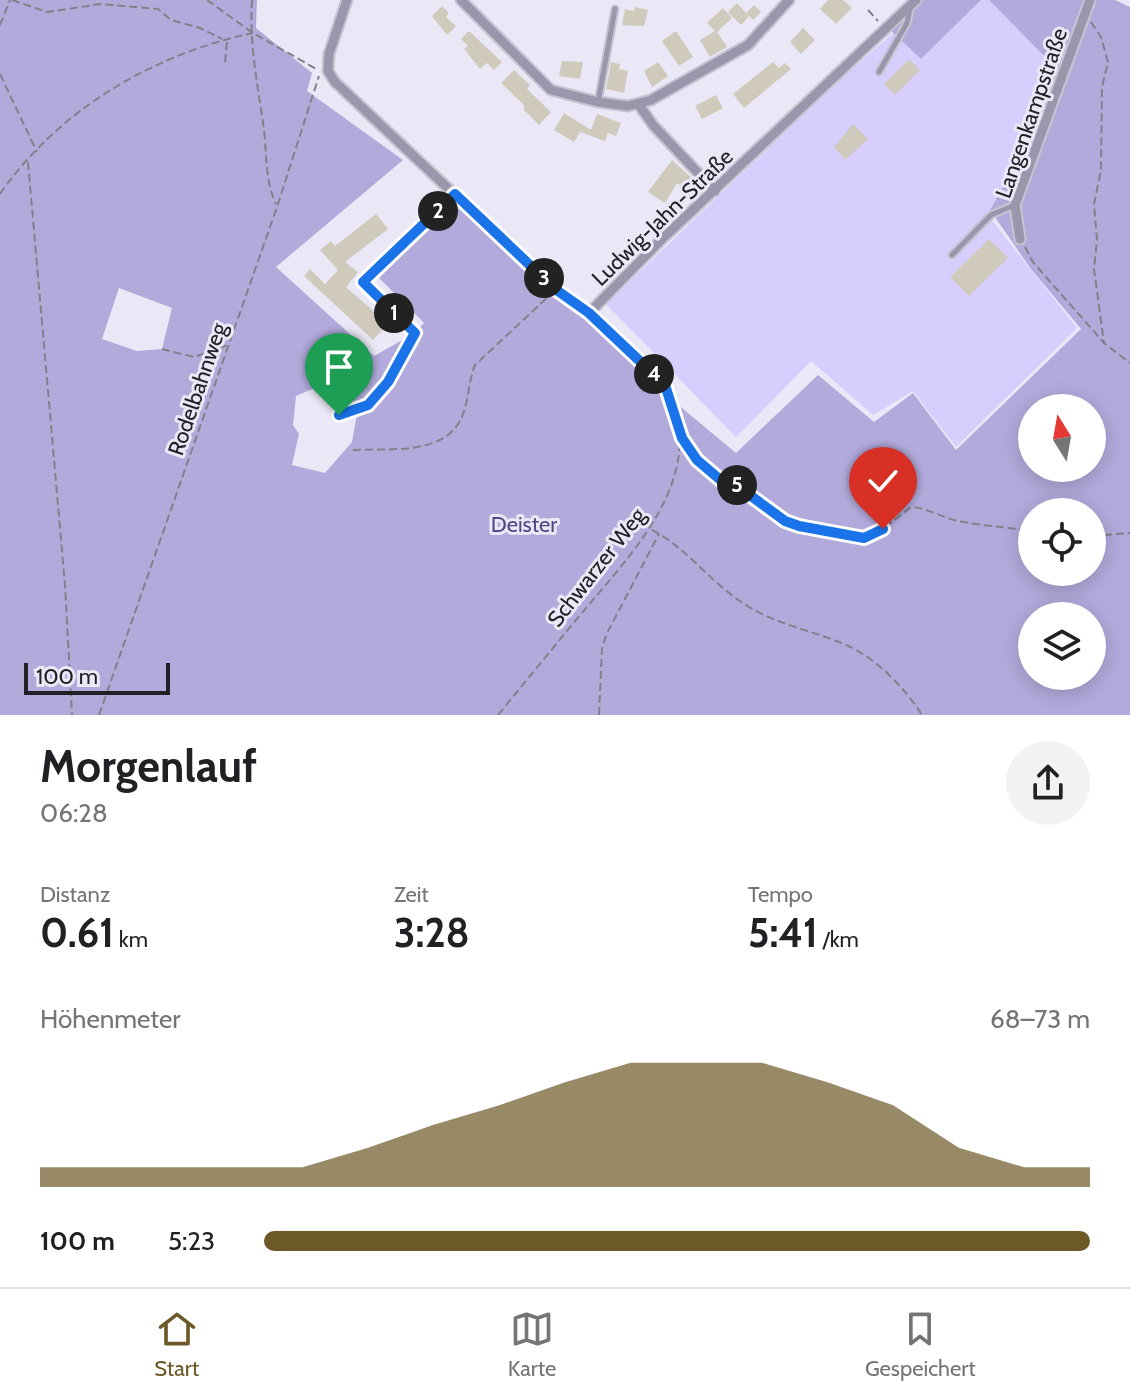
<!DOCTYPE html>
<html lang="de">
<head>
<meta charset="utf-8">
<style>
	body { margin:0; font-family:Cabin,sans-serif; background:#f2f2f2; color:#202124; height:100vh; display:flex; flex-direction:column; font-size:30px; white-space:nowrap }
	* { box-sizing:border-box; margin:0 }
	p { font-size:26px; color:#757577 }
	.icon { flex:none; width:44px; height:44px; fill:none; stroke:currentColor; stroke-width:2; stroke-linecap:round; stroke-linejoin:round }
	.map { position:relative; height:715px; overflow:hidden }
	.drawer { display:flex; flex-direction:column; background:#fff; flex:1 }
	.drawer>* { flex:none }
	.needle { width:52px; rotate:349deg }
	.tools { position:absolute; left:1018px; top:394px; display:grid; gap:16px }
	.tools a { display:grid; place-items:center; width:88px; height:88px; border-radius:50%; background:#fff; box-shadow:0 4px 20px #0003; font-size:40px }
	.scale { position:absolute; left:24px; bottom:20px; width:146px; box-sizing:border-box; padding-left:8px; border:4px solid #212025; border-top:0; font-size:22px; line-height:28px; white-space:nowrap; color:#212025; -webkit-text-stroke:6px #eae8f6; paint-order:stroke }
	.pin { position:absolute; display:grid; place-items:center; width:68px; height:68px; color:#fff; margin:-82px -34px; border-radius:50% 50% 50% 0; rotate:-45deg; box-shadow:0 0 8px #0007 }
	.pin .icon { rotate:45deg }
	.km { position:absolute; width:40px; height:40px; margin:-20px; border-radius:50%; background:#222; color:#fff; font-size:22px; line-height:40px; text-align:center }
	.round { display:grid; place-items:center; flex:none; width:84px; height:84px; border-radius:42px; background:#f2f2f2 }
	.head { display:flex; align-items:center; justify-content:space-between; height:136px; padding:0 40px }
	h1 { font-size:44px; font-weight:700; line-height:60px }
	.metrics { display:grid; grid-template-columns:repeat(3,1fr); gap:12px; height:136px; padding:8px 40px }
	.metrics div { display:grid; align-content:center }
	.metrics b { font-size:40px; font-weight:700 }
	.metrics small { font-size:22px; font-weight:400 }
	.metrics p { font-size:22px }
	.chart { height:224px; padding:16px 40px }
	.chart p { display:flex; justify-content:space-between }
	.chart svg { width:100%; height:144px; margin-top:8px; fill:#6d5928; opacity:.7 }
	ul { padding:0 40px; list-style:none; font-size:26px }
	li { display:grid; grid-template-columns:128px 96px 1fr; align-items:center; height:60px }
	li i { height:20px; border-radius:10px; background:#6d5928 }
	.menu { display:flex; justify-content:space-around; align-items:center; height:112px; border-top:2px solid #e0e0e0; background:#fff; font-size:22px; color:#757577 }
	.menu a { display:grid; justify-items:center; gap:4px }
	.menu .current { color:#6d5928 }
	.map>svg:first-child { display:block }
	.green { fill:#d6cefd }
	.forest { fill:#b3aadc; fill-rule:evenodd }
	.building { fill:#d0cabc }
	.lines { fill:none; stroke-linecap:round; stroke-linejoin:round }
	.lane-casing { stroke:#c6c4d0; stroke-width:9 }
	.street-casing { stroke:#c6c4d0; stroke-width:13 }
	.path { stroke:#82818a; stroke-width:2; stroke-dasharray:8 4; stroke-linecap:butt }
	.lane { stroke:#9a97ad; stroke-width:5 }
	.street { stroke:#9a97ad; stroke-width:9 }
	.route-casing { stroke:#fff; stroke-width:16 }
	.route { stroke:#1a73e8; stroke-width:10 }
	.labels { text-anchor:middle; stroke-width:6; stroke-linejoin:round; paint-order:stroke }
	.street-label { font-size:22px; fill:#212025; stroke:#eae8f6 }
	.park-label { font-size:22px; fill:#564786; stroke:#eae8f6 }
</style>
</head>
<body>
<div class="map">
<svg width="1130" height="715" viewBox="0 0 1130 715">
	<rect width="100%" height="100%" fill="#eae8f6"/>
	<!-- green -->
	<polygon class="green" points="981,0 989,0 1052,64 1033,133 990,210 986,213 1077,328 956,447 913,391 873,415 811,361 736,437 606,304 833,86 893,33 921,59"/>
	<!-- forest -->
	<g class="forest">
		<path d="M 0,0 L 257,0 L 256,28 L 312,73 L 307,91 L 403,160 L 276,267 L 374,356 L 415,333 L 424,323 L 379,278 L 456,200 L 544,290 L 585,317 L 658,388 L 736,453 L 818,375 L 874,422 L 913,393 L 956,450 L 1081,329 L 1031,269 L 990,210 L 1033,133 L 1052,64 L 989,0 L 1115,0 L 1130,7 L 1130,715 L 0,715 ZM 119,288 L 172,308 L 162,349 L 137,351 L 102,339 ZM 317,387 L 358,408 L 352,442 L 325,473 L 292,465 L 299,434 L 293,425 L 296,396 ZM 1032,408 L 1092,408 L 1092,468 L 1032,468 ZM 1032,512 L 1092,512 L 1092,572 L 1032,572 ZM 1032,616 L 1092,616 L 1092,676 L 1032,676 Z"/>
		<polygon points="923,0 981,0 921,59 890,30"/>
	</g>
	<!-- building -->
	<g class="building">
		<polygon points="828,0 843,0 852,8 836,24 820,9"/>
		<polygon points="737,3 746,13 754,5 761,12 753,20 749,16 741,25 728,12"/>
		<polygon points="442,6 449,13 446,17 456,26 447,35 432,16"/>
		<polygon points="635,7 648,10 644,26 622,25 625,9 634,11"/>
		<polygon points="723,8 732,18 717,32 727,47 710,57 700,40 715,31 707,23"/>
		<polygon points="803,28 815,40 801,54 790,42"/>
		<polygon points="469,31 502,62 494,70 487,63 480,69 464,49 468,46 461,39"/>
		<polygon points="676,31 693,57 679,66 662,41"/>
		<polygon points="909,59 920,70 895,95 884,84"/>
		<polygon points="562,61 583,62 580,79 559,76"/>
		<polygon points="611,62 620,64 619,69 628,71 624,93 606,89"/>
		<polygon points="658,62 668,76 652,87 644,71"/>
		<polygon points="773,62 779,68 785,63 791,69 744,108 733,94"/>
		<polygon points="514,70 530,85 527,89 551,112 539,125 524,110 524,105 501,83"/>
		<polygon points="716,95 723,108 702,119 695,106"/>
		<polygon points="564,113 591,130 597,114 621,123 616,136 608,133 605,141 580,132 574,142 554,130"/>
		<polygon points="853,124 868,139 845,160 834,147"/>
		<polygon points="672,160 694,180 684,189 677,183 665,203 648,192"/>
		<polygon points="376,214 388,229 345,262 358,272 346,287 388,324 373,340 304,276 310,269 325,284 338,270 320,250 331,241 335,246"/>
		<polygon points="989,239 1008,258 969,296 950,277"/>
	</g>
	<g class="lines">
		<defs>
			<g id="lane">
				<polyline points="879,72 907,23 910,9"/>
				<polyline points="598,102 615,9"/>
				<polyline points="952,255 991,215 1015,205"/>
				<polyline points="589,313 665,385"/>
			</g>
			<g id="street">
				<polyline points="347,0 329,54 328,71 335,82 555,289 589,313 662,239 916,0"/>
				<polyline points="461,0 551,90 598,102 628,106 651,100 748,45 789,0"/>
				<polyline points="639,105 653,125 715,191"/>
				<polyline points="1020,239 1015,205 1090,0"/>
				<polyline points="415,333 363,282 455,194"/>
			</g>
		</defs>
		<!-- lane casing -->
		<use href="#lane" class="lane-casing"/>
		<!-- street casing -->
		<use href="#street" class="street-casing"/>
		<!-- path -->
		<g class="path">
			<polyline points="12,0 47,12 101,4 158,9 171,20 200,28 222,39"/>
			<polyline points="207,0 253,33 318,70"/>
			<path d="M 252,0 C 249,45 258,86 264,130 C 267,156 265,181 276,204"/>
			<polyline points="868,10 878,21"/>
			<polyline points="1091,22 1101,37 1108,62 1102,87 1101,170 1094,204 1097,240 1094,269 1104,343"/>
			<polyline points="0,25 10,0"/>
			<polyline points="225,62 227,41"/>
			<polyline points="0,74 37,152"/>
			<polyline points="28,162 65,585 72,715"/>
			<path d="M 0,194 C 59,109 154,54 253,33"/>
			<polyline points="1025,247 1033,262 1104,343 1130,363"/>
			<polyline points="162,349 194,357 228,345"/>
			<polyline points="339,415 368,405 388,382 410,342"/>
			<path d="M 682,438 L 697,460 L 724,483 L 736,485 L 785,521 L 799,526 L 864,538 L 883,529 L 911,507 C 927,508 939,516 954,520 C 980,526 1006,527 1032,531"/>
			<path d="M 353,450 C 388,448 443,456 461,419 C 469,402 468,382 475,365 L 549,296"/>
			<path d="M 652,530 C 687,548 710,582 743,603 C 773,624 812,630 846,645 C 875,657 905,688 922,715"/>
			<polyline points="1092,536 1130,533"/>
			<polyline points="99,715 277,207 319,76"/>
			<path d="M 498,715 C 526,681 553,648 581,614 C 631,554 708,478 669,394"/>
			<polyline points="599,715 602,649 606,635 659,534"/>
		</g>
		<!-- lane -->
		<use href="#lane" class="lane"/>
		<!-- street -->
		<use href="#street" class="street"/>
	</g>
	<g class="lines">
		<defs>
			<polyline id="route" points="339,415 368,405 388,382 415,333 363,282 455,194 555,289 589,313 665,385 682,438 697,460 724,483 736,485 785,521 799,526 864,538 883,529"/>
		</defs>
		<!-- route casing -->
		<use href="#route" class="route-casing"/>
		<!-- route -->
		<use href="#route" class="route"/>
	</g>
	<g class="labels">
		<!-- street labels -->
		<g class="street-label">
			<text transform="translate(1031 113) rotate(-71)" y="8">Langenkampstraße</text>
			<text transform="translate(662 217) rotate(-44)" y="8">Ludwig-Jahn-Straße</text>
			<text transform="translate(197 389) rotate(-71)" y="8">Rodelbahnweg</text>
			<text transform="translate(596 567) rotate(-52)" y="8">Schwarzer Weg</text>
		</g>
		<!-- park labels -->
		<g class="park-label">
			<text x="524" y="532">Deister</text>
		</g>
	</g>
</svg>
<div class="tools">
<a><svg class="needle" viewBox="-14 -14 28 28"><path d="M0-13l5 13h-10z" fill="#e53935"/><path d="M0 13l5-13h-10z" fill="#757577"/></svg></a>
<a><svg class="icon" aria-label="locate" viewBox="0 0 24 24"><circle cx="12" cy="12" r="6"/><path d="M12 2v4M12 18v4M2 12h4M18 12h4"/></svg></a>
<a><svg class="icon" aria-label="layers" viewBox="0 0 24 24"><path d="M12 4l9 5-9 5-9-5zM3 14l9 5 9-5"/></svg></a>
</div>
<div class="scale">100 m</div>
<div class="pin" style="left:339px;top:415px;background:#1e9e55"><svg class="icon" aria-label="arrive" viewBox="0 0 24 24"><path d="M6 21V4h12l-3 4 3 4H6"/></svg></div>
<div class="pin" style="left:883px;top:529px;background:#d93025"><svg class="icon" aria-label="check" viewBox="0 0 24 24"><path d="M5 12l5 5 9-10"/></svg></div>
<b class="km" style="left:394px;top:313px">1</b>
<b class="km" style="left:438px;top:211px">2</b>
<b class="km" style="left:544px;top:278px">3</b>
<b class="km" style="left:654px;top:374px">4</b>
<b class="km" style="left:737px;top:485px">5</b>
</div>
<section class="drawer">
<div class="head"><div><h1>Morgenlauf</h1><p>06:28</p></div><a class="round"><svg class="icon" aria-label="share" viewBox="0 0 24 24"><path d="M12 15V3M7 8l5-5 5 5M5 13v7h14v-7"/></svg></a></div>
<div class="metrics">
<div><p>Distanz</p><b>0.61<small> km</small></b></div>
<div><p>Zeit</p><b>3:28</b></div>
<div><p>Tempo</p><b>5:41<small> /km</small></b></div>
</div>
<div class="chart"><p><span>Höhenmeter</span>68–73 m</p>
<svg viewBox="0 0 160 44" preserveAspectRatio="none"><path d="M0 44V38L10 38L20 38L30 38L40 38L50 32L60 25L70 19L80 12L90 6L100 6L110 6L120 12L130 19L140 32L150 38L160 38V44z"/></svg>
</div>
<ul>
<li><b>100 m</b>5:23<i style="width:100%"></i></li>
</ul>
</section>
<nav class="menu">
<a class="current"><svg class="icon" aria-label="home" viewBox="0 0 24 24"><path d="M3 11l9-7 9 7M6 9v11h12V9"/></svg>Start</a>
<a><svg class="icon" aria-label="map" viewBox="0 0 24 24"><path d="M3 6l6-2 6 2 6-2v14l-6 2-6-2-6 2zM9 4v14M15 6v14"/></svg>Karte</a>
<a><svg class="icon" aria-label="saved" viewBox="0 0 24 24"><path d="M7 4h10v16l-5-4-5 4z"/></svg>Gespeichert</a>
</nav>
</body>
</html>
